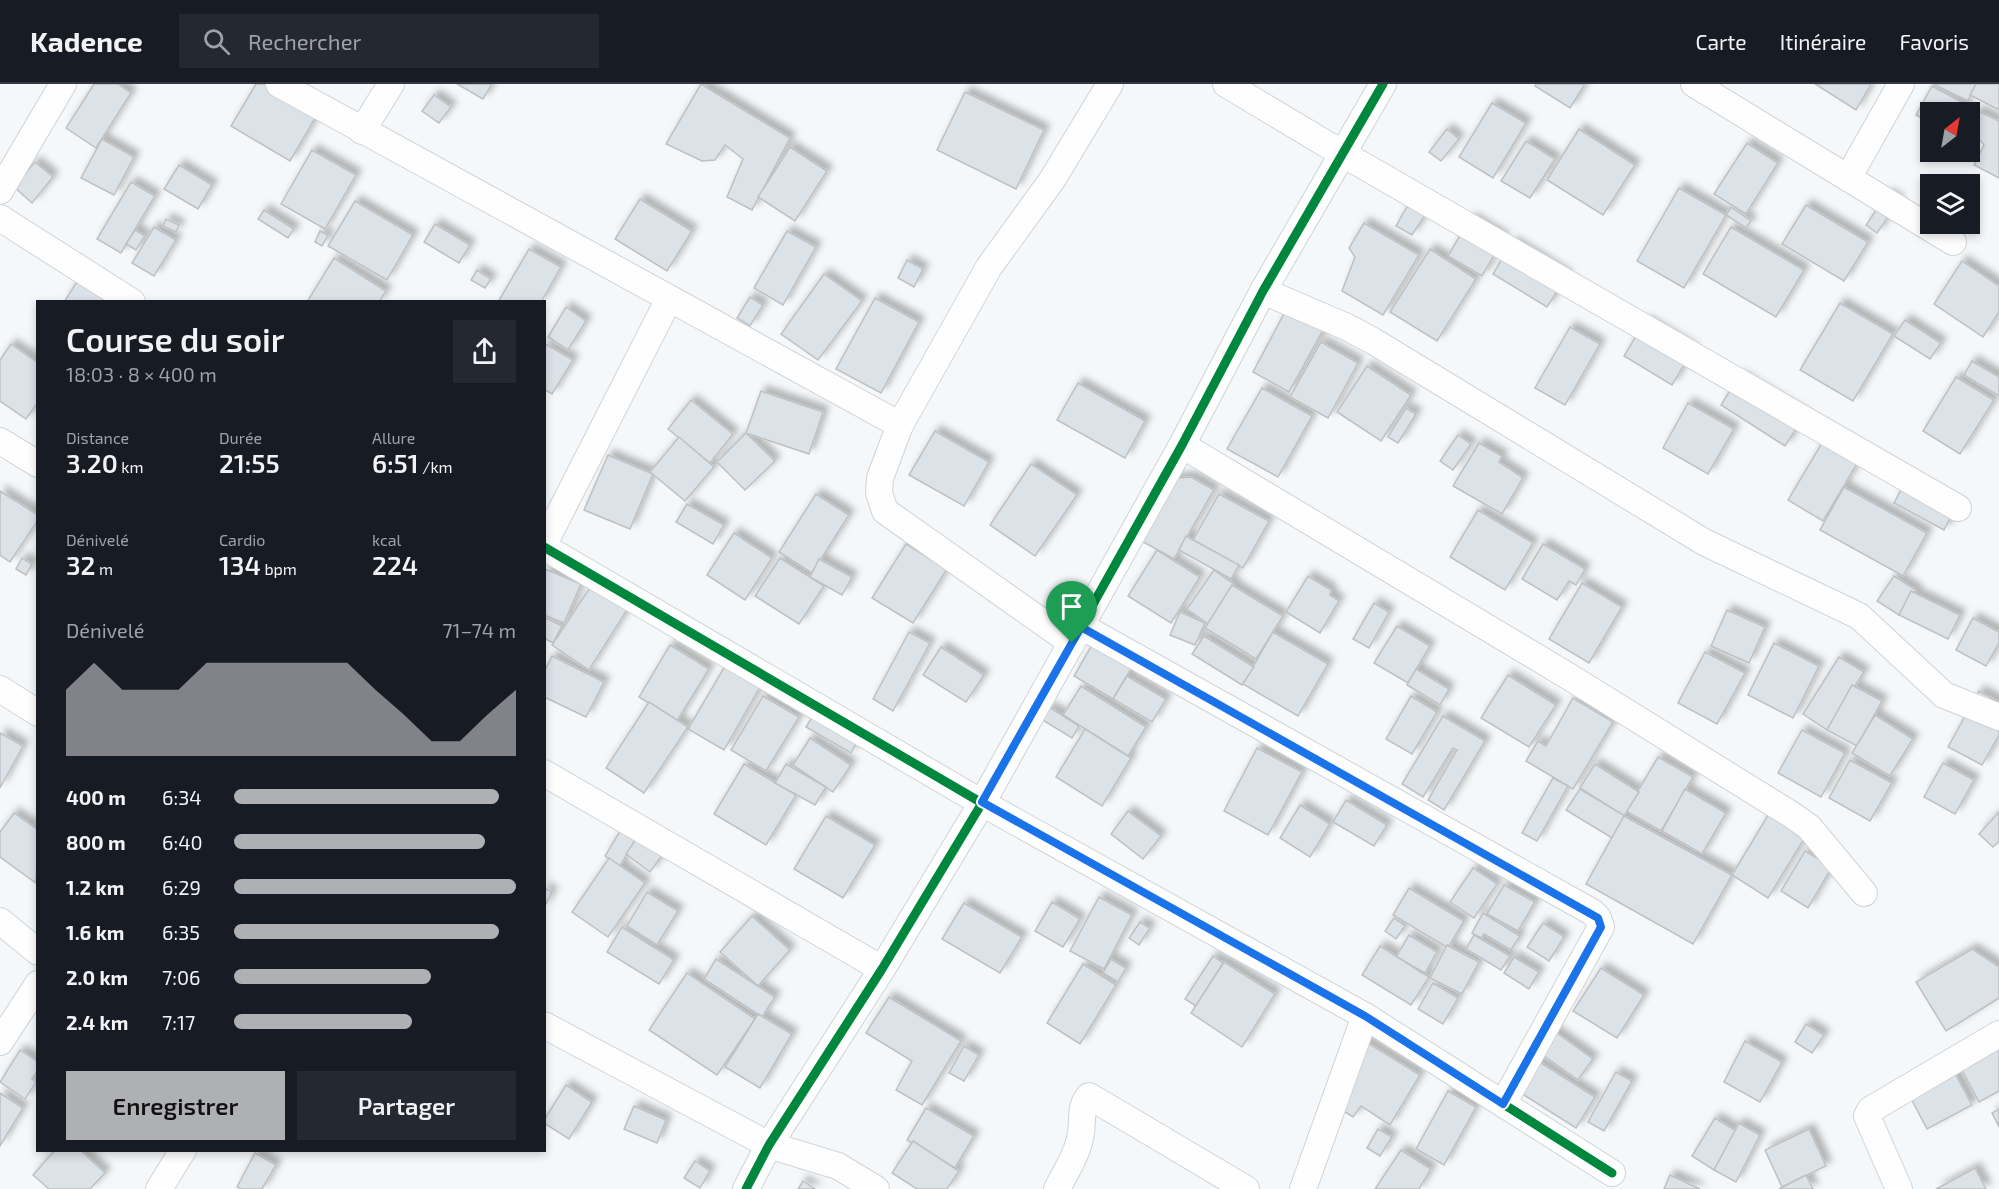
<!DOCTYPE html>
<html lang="fr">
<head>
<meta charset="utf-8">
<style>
	body { margin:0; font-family:"Exo 2",sans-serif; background:#242831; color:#f1f3f6; height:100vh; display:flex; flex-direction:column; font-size:22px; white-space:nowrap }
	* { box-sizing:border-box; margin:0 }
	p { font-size:20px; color:#9ea1a6 }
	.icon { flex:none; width:33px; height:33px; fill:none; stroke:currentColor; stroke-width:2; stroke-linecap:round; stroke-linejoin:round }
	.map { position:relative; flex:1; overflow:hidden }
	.drawer { position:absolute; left:36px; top:216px; width:510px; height:852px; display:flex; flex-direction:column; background:#171b24; border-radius:0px; box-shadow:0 3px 9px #0003 }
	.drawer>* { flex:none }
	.needle { width:39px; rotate:31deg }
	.buttons { position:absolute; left:1920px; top:18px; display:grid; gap:12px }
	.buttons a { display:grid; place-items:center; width:60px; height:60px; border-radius:0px; background:#171b24; box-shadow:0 3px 9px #0003; font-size:30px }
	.pin { position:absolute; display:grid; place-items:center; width:51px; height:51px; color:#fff; margin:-62px -26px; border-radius:50% 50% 50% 0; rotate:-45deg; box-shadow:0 0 6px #0007 }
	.pin .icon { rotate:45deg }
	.round { display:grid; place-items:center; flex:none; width:63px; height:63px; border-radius:0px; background:#242831 }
	.headline { display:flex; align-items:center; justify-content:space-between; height:102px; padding:0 30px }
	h1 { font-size:33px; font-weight:600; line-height:45px }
	.figures { display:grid; grid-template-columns:repeat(3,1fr); gap:9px; height:102px; padding:6px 30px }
	.figures div { display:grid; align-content:center }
	.figures b { font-size:26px; font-weight:600 }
	.figures small { font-size:16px; font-weight:400 }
	.figures p { font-size:16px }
	.chart { height:168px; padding:12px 30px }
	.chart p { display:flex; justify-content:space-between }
	.chart svg { width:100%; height:108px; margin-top:6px; fill:#aeb0b3; opacity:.7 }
	.button { display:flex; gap:12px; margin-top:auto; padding:12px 30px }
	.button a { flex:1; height:69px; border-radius:0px; background:#aeb0b3; color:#111; font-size:24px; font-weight:600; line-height:69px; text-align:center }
	.button a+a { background:#242831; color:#f1f3f6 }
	ul { padding:0 30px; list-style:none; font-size:20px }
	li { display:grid; grid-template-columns:96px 72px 1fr; align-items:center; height:45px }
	li i { height:15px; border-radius:8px; background:#aeb0b3 }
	header { display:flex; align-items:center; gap:36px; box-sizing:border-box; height:84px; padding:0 30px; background:#171b24; border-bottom:2px solid #363941 }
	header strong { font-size:28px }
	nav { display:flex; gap:33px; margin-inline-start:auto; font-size:21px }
	.search { width:420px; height:54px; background:#242831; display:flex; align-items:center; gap:15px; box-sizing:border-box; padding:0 21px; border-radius:0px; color:#9ea1a6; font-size:22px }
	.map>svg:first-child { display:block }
	.building { fill:#dbe2e8; stroke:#bec0c2; stroke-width:1.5; filter:url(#shadow) }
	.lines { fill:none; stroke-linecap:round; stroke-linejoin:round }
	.minor-casing { stroke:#d1d3d5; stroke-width:28 }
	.minor { stroke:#fefefe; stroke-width:26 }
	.cycleway-casing { stroke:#fff; stroke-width:13 }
	.cycleway { stroke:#00873e; stroke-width:9 }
	.route-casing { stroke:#fff; stroke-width:12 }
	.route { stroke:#1a73e8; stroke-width:8 }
</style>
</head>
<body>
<header>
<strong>Kadence</strong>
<div class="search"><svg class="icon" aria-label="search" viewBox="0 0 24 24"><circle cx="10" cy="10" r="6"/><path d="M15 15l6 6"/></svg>Rechercher</div>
<nav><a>Carte</a><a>Itinéraire</a><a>Favoris</a></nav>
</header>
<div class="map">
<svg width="1999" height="1105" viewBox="0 0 1999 1105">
	<defs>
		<filter id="shadow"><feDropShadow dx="5.5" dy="-5.5" stdDeviation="3" flood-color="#0004"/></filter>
	</defs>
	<rect width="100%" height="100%" fill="#f5f8fa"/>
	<!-- building -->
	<g class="building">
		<polygon points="94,0 118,0 131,9 96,64 66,44"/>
		<polygon points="256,0 265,0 317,31 290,77 231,42"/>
		<polygon points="457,0 492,0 483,15"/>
		<polygon points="701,0 790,54 752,126 727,113 743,75 725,61 715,76 702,77 666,60"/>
		<polygon points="1536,0 1585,0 1570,24 1535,2"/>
		<polygon points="1815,0 1871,0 1856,26"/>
		<polygon points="1933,0 1976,0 1968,17"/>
		<polygon points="1976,0 1999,0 1999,26 1970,11"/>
		<polygon points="1932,2 1967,21 1962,28 1930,28 1930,39 1916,31"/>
		<polygon points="965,8 1044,46 1016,105 937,66"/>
		<polygon points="434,11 451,23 439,39 422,27"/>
		<polygon points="1492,19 1526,39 1493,94 1459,73"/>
		<polygon points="1978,27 1999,37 1999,94 1974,81 1984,61 1970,44"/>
		<polygon points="1447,45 1459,55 1441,77 1429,68"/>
		<polygon points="1579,45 1635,81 1603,131 1547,96"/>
		<polygon points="102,55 134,73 114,111 81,94"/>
		<polygon points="1526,57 1555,75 1530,114 1501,97"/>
		<polygon points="1747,59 1778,79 1746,130 1714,110"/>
		<polygon points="790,63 827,87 795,137 758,113"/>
		<polygon points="312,66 356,91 325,145 281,120"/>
		<polygon points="35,78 53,93 32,119 14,103"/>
		<polygon points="179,81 212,101 198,125 164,105"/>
		<polygon points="131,98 155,112 121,169 97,155"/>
		<polygon points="1679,104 1726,131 1684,204 1637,177"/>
		<polygon points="1887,110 1899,117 1877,149 1866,141"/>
		<polygon points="640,115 692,147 667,187 615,155"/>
		<polygon points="355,117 413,151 387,196 328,162"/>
		<polygon points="1408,121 1425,131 1412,151 1396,142"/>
		<polygon points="1806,121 1868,158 1844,197 1782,160"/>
		<polygon points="1731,123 1751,137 1746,144 1726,131"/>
		<polygon points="264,126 294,145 288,154 258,135"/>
		<polygon points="1470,134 1504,154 1482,192 1448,172"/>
		<polygon points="166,135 179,141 176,148 163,142"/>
		<polygon points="1364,139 1419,171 1383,231 1342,207 1355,173 1349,164"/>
		<polygon points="435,140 470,161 459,179 424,158"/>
		<polygon points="154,143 176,156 154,192 132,179"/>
		<polygon points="1731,143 1804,186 1776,233 1703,190"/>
		<polygon points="135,146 145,152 136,166 126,160"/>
		<polygon points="320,147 328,151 322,162 315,158"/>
		<polygon points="787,147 816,163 783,221 754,204"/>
		<polygon points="1512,158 1567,192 1547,223 1493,190"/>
		<polygon points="529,165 561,183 541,218 498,218"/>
		<polygon points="1430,165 1476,195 1437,257 1390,228"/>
		<polygon points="334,174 386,207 379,218 307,218"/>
		<polygon points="907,176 923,185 914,203 898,194"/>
		<polygon points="1962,177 1999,202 1999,228 1983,253 1934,220"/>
		<polygon points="477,186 491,195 485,204 471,196"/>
		<polygon points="824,190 862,217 818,276 781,250"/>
		<polygon points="78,196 111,218 64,218"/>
		<polygon points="750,213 763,221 750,242 737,234"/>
		<polygon points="875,214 919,238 881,309 836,285"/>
		<polygon points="1840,219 1893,250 1853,317 1800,286"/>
		<polygon points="566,223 586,237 568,266 548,253"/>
		<polygon points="1287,224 1324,244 1289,308 1253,288"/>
		<polygon points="1905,236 1941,259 1930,275 1894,252"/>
		<polygon points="1645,237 1693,266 1672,301 1624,272"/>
		<polygon points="1570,243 1600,260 1565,321 1535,304"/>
		<polygon points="1321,258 1358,279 1328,334 1290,313"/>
		<polygon points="544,259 573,276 552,310 544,305"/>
		<polygon points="11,260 38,279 38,318 26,335 0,317 0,276"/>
		<polygon points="1972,277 1999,293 1999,312 1964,291"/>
		<polygon points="1367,282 1411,311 1381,357 1337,328"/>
		<polygon points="1739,292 1804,333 1785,362 1721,321"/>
		<polygon points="1956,293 1994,316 1960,370 1923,347"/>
		<polygon points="1078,299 1145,337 1125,374 1057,336"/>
		<polygon points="1262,304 1312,332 1278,393 1227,365"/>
		<polygon points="761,307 823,328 809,370 746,349"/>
		<polygon points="691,316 733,350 710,379 668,345"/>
		<polygon points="1688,319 1734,345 1708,390 1663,364"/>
		<polygon points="1406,324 1416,330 1398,359 1388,353"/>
		<polygon points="935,347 989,378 964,422 909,391"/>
		<polygon points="746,349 775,377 745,406 717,378"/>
		<polygon points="1458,351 1471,360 1453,386 1440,377"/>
		<polygon points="1826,352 1861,373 1823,437 1788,416"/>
		<polygon points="679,353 714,383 685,417 650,388"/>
		<polygon points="1479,359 1502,372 1499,378 1523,394 1502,430 1453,402"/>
		<polygon points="608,371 653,390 630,445 584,426"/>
		<polygon points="1031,380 1077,411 1035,472 990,441"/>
		<polygon points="1191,393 1214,406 1174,475 1136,454 1169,395"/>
		<polygon points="1906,396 1956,423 1944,446 1894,419"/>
		<polygon points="1844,403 1927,449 1903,492 1820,446"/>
		<polygon points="0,407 38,431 38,436 10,478 0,471"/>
		<polygon points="816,410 849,431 812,489 779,468"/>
		<polygon points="1219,410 1269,437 1243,484 1193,456"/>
		<polygon points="687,420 724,441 713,460 676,438"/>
		<polygon points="1478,426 1533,459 1505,506 1450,473"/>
		<polygon points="734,449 772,474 745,516 707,491"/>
		<polygon points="1186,452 1239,481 1231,495 1179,466"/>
		<polygon points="906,460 947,485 913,539 872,514"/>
		<polygon points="1543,460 1585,485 1576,501 1569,497 1557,516 1522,495"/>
		<polygon points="1157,466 1200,493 1171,539 1128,512"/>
		<polygon points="22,474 32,480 26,491 16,485"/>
		<polygon points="780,474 824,502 799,540 755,512"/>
		<polygon points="819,475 852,493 842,511 810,493"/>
		<polygon points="545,485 581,500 564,539 544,531"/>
		<polygon points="1214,486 1235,501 1208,540 1187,525"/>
		<polygon points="1308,492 1331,506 1330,511 1339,517 1320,549 1286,528"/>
		<polygon points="1894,492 1916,506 1899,531 1877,517"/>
		<polygon points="1582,499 1622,523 1589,579 1549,555"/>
		<polygon points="1232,501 1283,532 1256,575 1205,544"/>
		<polygon points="591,502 627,526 589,586 552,561"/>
		<polygon points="1911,507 1960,531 1948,555 1899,531"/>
		<polygon points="1374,519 1389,528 1369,564 1353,555"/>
		<polygon points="1727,526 1765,543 1749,579 1711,562"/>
		<polygon points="1180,528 1205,539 1195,561 1170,551"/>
		<polygon points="544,533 562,542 553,559 544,554"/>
		<polygon points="1973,534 1999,548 1999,559 1986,582 1956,566"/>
		<polygon points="1397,542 1430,562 1408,599 1374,579"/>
		<polygon points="909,548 930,559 893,627 873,615"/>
		<polygon points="1273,548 1328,580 1298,632 1243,600"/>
		<polygon points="1204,552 1254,583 1242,601 1192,570"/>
		<polygon points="1096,554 1135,578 1113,615 1074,592"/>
		<polygon points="1774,559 1819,582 1793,634 1748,611"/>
		<polygon points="670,561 709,585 677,637 639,613"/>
		<polygon points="941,563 984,591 966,618 923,591"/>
		<polygon points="1705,568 1745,589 1717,640 1678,619"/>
		<polygon points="552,572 604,598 586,633 544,613 544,588"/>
		<polygon points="1839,573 1864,588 1827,646 1803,630"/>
		<polygon points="725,582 760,603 724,666 688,645"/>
		<polygon points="1416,585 1449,605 1440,621 1407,601"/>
		<polygon points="1508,591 1556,621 1529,663 1481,634"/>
		<polygon points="1127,592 1166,615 1152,638 1113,615"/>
		<polygon points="1852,601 1882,617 1857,662 1827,646"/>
		<polygon points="1081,602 1146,643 1128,672 1063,631"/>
		<polygon points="1979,607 1999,618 1999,651 1982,681 1948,663"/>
		<polygon points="763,612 799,633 766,687 731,666"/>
		<polygon points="1411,612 1437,628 1412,670 1386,655"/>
		<polygon points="1573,614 1613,638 1573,705 1526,677 1538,657 1546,662"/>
		<polygon points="649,618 688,643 644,709 606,684"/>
		<polygon points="1049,623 1079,642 1072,654 1041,635"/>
		<polygon points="814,630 858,656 851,669 806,643"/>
		<polygon points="1875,631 1913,655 1890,692 1852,669"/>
		<polygon points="1443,632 1485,657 1444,726 1428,716 1457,666 1453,664 1423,713 1402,700"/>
		<polygon points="1085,645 1131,674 1102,722 1056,693"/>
		<polygon points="1802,646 1845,669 1821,713 1778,689"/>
		<polygon points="0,649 23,662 0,704"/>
		<polygon points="810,654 851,681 833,708 793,681"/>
		<polygon points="1257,664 1302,688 1268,751 1224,727"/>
		<polygon points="1658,673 1693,693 1661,747 1626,727"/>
		<polygon points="1850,676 1892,699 1870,737 1829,714"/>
		<polygon points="1943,679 1974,696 1955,730 1924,713"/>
		<polygon points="744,680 796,711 766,761 714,730"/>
		<polygon points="786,680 826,703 815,721 775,699"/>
		<polygon points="1595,680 1639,708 1624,732 1580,704"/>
		<polygon points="1553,694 1568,702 1537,757 1522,749"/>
		<polygon points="1580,705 1625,732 1612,754 1566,726"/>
		<polygon points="1685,705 1726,729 1702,770 1662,747"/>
		<polygon points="1346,716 1387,741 1374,762 1333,738"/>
		<polygon points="1300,721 1330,740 1310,773 1280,754"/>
		<polygon points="1773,723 1810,745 1768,814 1732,791"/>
		<polygon points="1128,727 1161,752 1143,775 1111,750"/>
		<polygon points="1999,728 1999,757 1993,763 1979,750"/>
		<polygon points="14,729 38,746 36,799 0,773 0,748"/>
		<polygon points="826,732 875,761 843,814 794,785"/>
		<polygon points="1624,732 1732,791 1693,860 1586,800"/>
		<polygon points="620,747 635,756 620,782 605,772"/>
		<polygon points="638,752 663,770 650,788 626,770"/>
		<polygon points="1805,767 1832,783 1808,824 1781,807"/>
		<polygon points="609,774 645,799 608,853 572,828"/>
		<polygon points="1473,784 1497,800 1474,834 1450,818"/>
		<polygon points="1504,801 1535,818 1518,847 1487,830"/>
		<polygon points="544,804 552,808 544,824"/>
		<polygon points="1409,804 1464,837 1448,864 1393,831"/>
		<polygon points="647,808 678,827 657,861 627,842"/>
		<polygon points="1099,813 1132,831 1104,885 1070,867"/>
		<polygon points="1052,818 1080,835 1063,863 1035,847"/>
		<polygon points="964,819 1022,853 1000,889 942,855"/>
		<polygon points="1483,829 1520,852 1511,866 1484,850 1481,854 1472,849"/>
		<polygon points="752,832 790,866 758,902 720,868"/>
		<polygon points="1394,834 1405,842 1396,855 1385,847"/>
		<polygon points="1140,838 1150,844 1139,861 1129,854"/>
		<polygon points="1543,839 1564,853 1549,877 1527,863"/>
		<polygon points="622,843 674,876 659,900 607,868"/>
		<polygon points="1409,851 1437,868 1425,889 1396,873"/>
		<polygon points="1474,851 1510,872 1501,886 1466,865"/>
		<polygon points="1447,861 1479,878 1462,910 1430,894"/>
		<polygon points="1380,862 1429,893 1411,921 1362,891"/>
		<polygon points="1972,865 1999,883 1999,914 1946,947 1916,898"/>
		<polygon points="1213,872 1223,879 1196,922 1185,915"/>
		<polygon points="1514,873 1539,888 1529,905 1504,889"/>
		<polygon points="716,875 775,913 762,933 704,895"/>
		<polygon points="1111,875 1126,884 1118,898 1103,889"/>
		<polygon points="1224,878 1275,910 1242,963 1191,929"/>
		<polygon points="1083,880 1116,901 1080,960 1047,939"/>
		<polygon points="1601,884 1644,911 1617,954 1573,927"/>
		<polygon points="687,889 755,935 717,991 649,946"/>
		<polygon points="1433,899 1458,914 1443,940 1418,925"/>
		<polygon points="889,913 961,957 922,1021 896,1006 912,977 866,949"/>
		<polygon points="758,930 792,950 760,1004 725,983"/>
		<polygon points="1806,940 1824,951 1812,969 1795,958"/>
		<polygon points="1546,941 1593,975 1578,996 1530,962"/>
		<polygon points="1999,955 1999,1007 1979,1018 1957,977"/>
		<polygon points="1363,956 1420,991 1390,1041 1361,1022 1353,1033 1326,1016"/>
		<polygon points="1745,957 1782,978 1760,1018 1724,998"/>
		<polygon points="964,962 979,971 964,997 949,989"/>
		<polygon points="20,966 38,978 38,985 32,995 36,998 25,1015 0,998"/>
		<polygon points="1527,970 1595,1013 1576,1044 1508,1001"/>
		<polygon points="1951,982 1972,1021 1927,1045 1906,1005"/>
		<polygon points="1616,988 1632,997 1604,1047 1588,1038"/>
		<polygon points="566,1001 592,1018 569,1055 544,1039 544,1036"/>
		<polygon points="1448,1007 1476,1023 1444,1081 1416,1065"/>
		<polygon points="0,1009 23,1024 0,1062"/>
		<polygon points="634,1022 666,1036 657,1059 624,1045"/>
		<polygon points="926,1024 974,1052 955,1084 907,1056"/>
		<polygon points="1999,1025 1999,1043 1992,1029"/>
		<polygon points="1715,1034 1738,1048 1714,1086 1692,1072"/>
		<polygon points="1739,1039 1760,1051 1736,1098 1714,1086"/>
		<polygon points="1378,1045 1392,1053 1380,1072 1367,1064"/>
		<polygon points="1809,1045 1826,1082 1782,1103 1765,1066"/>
		<polygon points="913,1057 959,1087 947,1105 917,1105 892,1089"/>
		<polygon points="55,1066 80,1066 105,1089 90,1105 49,1105 33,1091"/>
		<polygon points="1401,1066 1431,1085 1419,1105 1375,1105"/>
		<polygon points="255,1069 276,1081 262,1105 241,1105 237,1103"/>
		<polygon points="695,1077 710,1087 700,1104 684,1094"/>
		<polygon points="1975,1084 1986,1105 1936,1105"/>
		<polygon points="1670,1091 1700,1105 1664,1105"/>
		<polygon points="1806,1091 1813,1105 1779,1105"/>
		<polygon points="803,1097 815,1105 798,1105"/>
	</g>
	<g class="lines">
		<defs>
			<g id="minor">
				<polyline points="279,0 900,341"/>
				<polyline points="1226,0 1343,70 1958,424"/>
				<polyline points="1694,0 1953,158"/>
				<polyline points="362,47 391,0"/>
				<polyline points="1848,94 1901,0"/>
				<polyline points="0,107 63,0"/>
				<polyline points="0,134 132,218"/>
				<polyline points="1263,207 1347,243 1373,257 1704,458 1859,532 1944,611 1999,633"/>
				<polyline points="0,357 38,380"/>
				<polyline points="1182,361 1568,592 1792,731 1809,743 1864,809"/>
				<polyline points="544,460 669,215"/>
				<polyline points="544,463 982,719 1365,932 1612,1089"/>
				<polyline points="1081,542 1592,828 1598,834 1601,843 1503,1020"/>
				<polyline points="1072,559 885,427 879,409 880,394 900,341 989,183 1052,96 1110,0"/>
				<polyline points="0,605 38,629"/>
				<polyline points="544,689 882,885"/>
				<polyline points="0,837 38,868"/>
				<polyline points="544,941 769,1061 838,1082 876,1105"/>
				<polyline points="0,958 38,900"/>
				<polyline points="159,1105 183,1066"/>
				<polyline points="746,1105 769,1061 882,885 982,719 1182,361 1263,207 1383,0"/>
				<path d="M 1057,1105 C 1066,1087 1079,1068 1081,1048 C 1083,1036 1080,1022 1089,1012 L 1246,1105"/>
				<polyline points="1303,1105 1365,932"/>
				<polyline points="1899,1105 1867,1032 1870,1026 1999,950"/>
			</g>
		</defs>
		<!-- minor casing -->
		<use href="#minor" class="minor-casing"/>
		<!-- minor -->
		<use href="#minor" class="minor"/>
		<defs>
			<g id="cycleway">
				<polyline points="544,463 982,719 1365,932 1612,1089"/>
				<polyline points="746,1105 769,1061 882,885 982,719 1182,361 1263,207 1383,0"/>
			</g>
		</defs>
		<!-- cycleway casing -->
		<use href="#cycleway" class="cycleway-casing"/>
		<!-- cycleway -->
		<use href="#cycleway" class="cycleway"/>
	</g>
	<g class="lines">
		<defs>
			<polygon id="route" points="1081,543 1598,834 1601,843 1503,1020 1365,932 982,718"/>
		</defs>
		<!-- route casing -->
		<use href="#route" class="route-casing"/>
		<!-- route -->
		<use href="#route" class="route"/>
	</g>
</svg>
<div class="buttons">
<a><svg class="needle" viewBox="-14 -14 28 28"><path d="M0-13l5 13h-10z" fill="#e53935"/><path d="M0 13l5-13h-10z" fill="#9ea1a6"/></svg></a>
<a><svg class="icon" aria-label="layers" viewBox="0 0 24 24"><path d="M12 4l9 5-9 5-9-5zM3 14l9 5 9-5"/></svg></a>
</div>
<div class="pin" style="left:1072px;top:559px;background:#1e9e55"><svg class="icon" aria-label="arrive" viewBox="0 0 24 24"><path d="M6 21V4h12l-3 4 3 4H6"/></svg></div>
<section class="drawer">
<div class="headline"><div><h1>Course du soir</h1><p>18:03 · 8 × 400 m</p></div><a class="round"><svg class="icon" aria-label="share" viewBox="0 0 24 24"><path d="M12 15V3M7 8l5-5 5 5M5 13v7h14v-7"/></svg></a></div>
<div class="figures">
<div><p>Distance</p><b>3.20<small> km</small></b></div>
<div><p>Durée</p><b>21:55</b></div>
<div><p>Allure</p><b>6:51<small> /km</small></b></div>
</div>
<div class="figures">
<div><p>Dénivelé</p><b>32<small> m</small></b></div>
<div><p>Cardio</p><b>134<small> bpm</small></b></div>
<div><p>kcal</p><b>224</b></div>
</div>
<div class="chart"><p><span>Dénivelé</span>71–74 m</p>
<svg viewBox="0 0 160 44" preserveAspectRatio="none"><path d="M0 44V17L10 6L20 17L30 17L40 17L50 6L60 6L70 6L80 6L90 6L100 6L110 17L120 27L130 38L140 38L150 27L160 17V44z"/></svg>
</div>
<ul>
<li><b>400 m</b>6:34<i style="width:94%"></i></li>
<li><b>800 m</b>6:40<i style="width:89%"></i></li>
<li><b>1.2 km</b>6:29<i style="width:100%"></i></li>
<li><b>1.6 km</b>6:35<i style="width:94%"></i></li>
<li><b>2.0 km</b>7:06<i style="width:70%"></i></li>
<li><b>2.4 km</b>7:17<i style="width:63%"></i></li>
</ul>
<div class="button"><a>Enregistrer</a><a>Partager</a></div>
</section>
</div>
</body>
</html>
